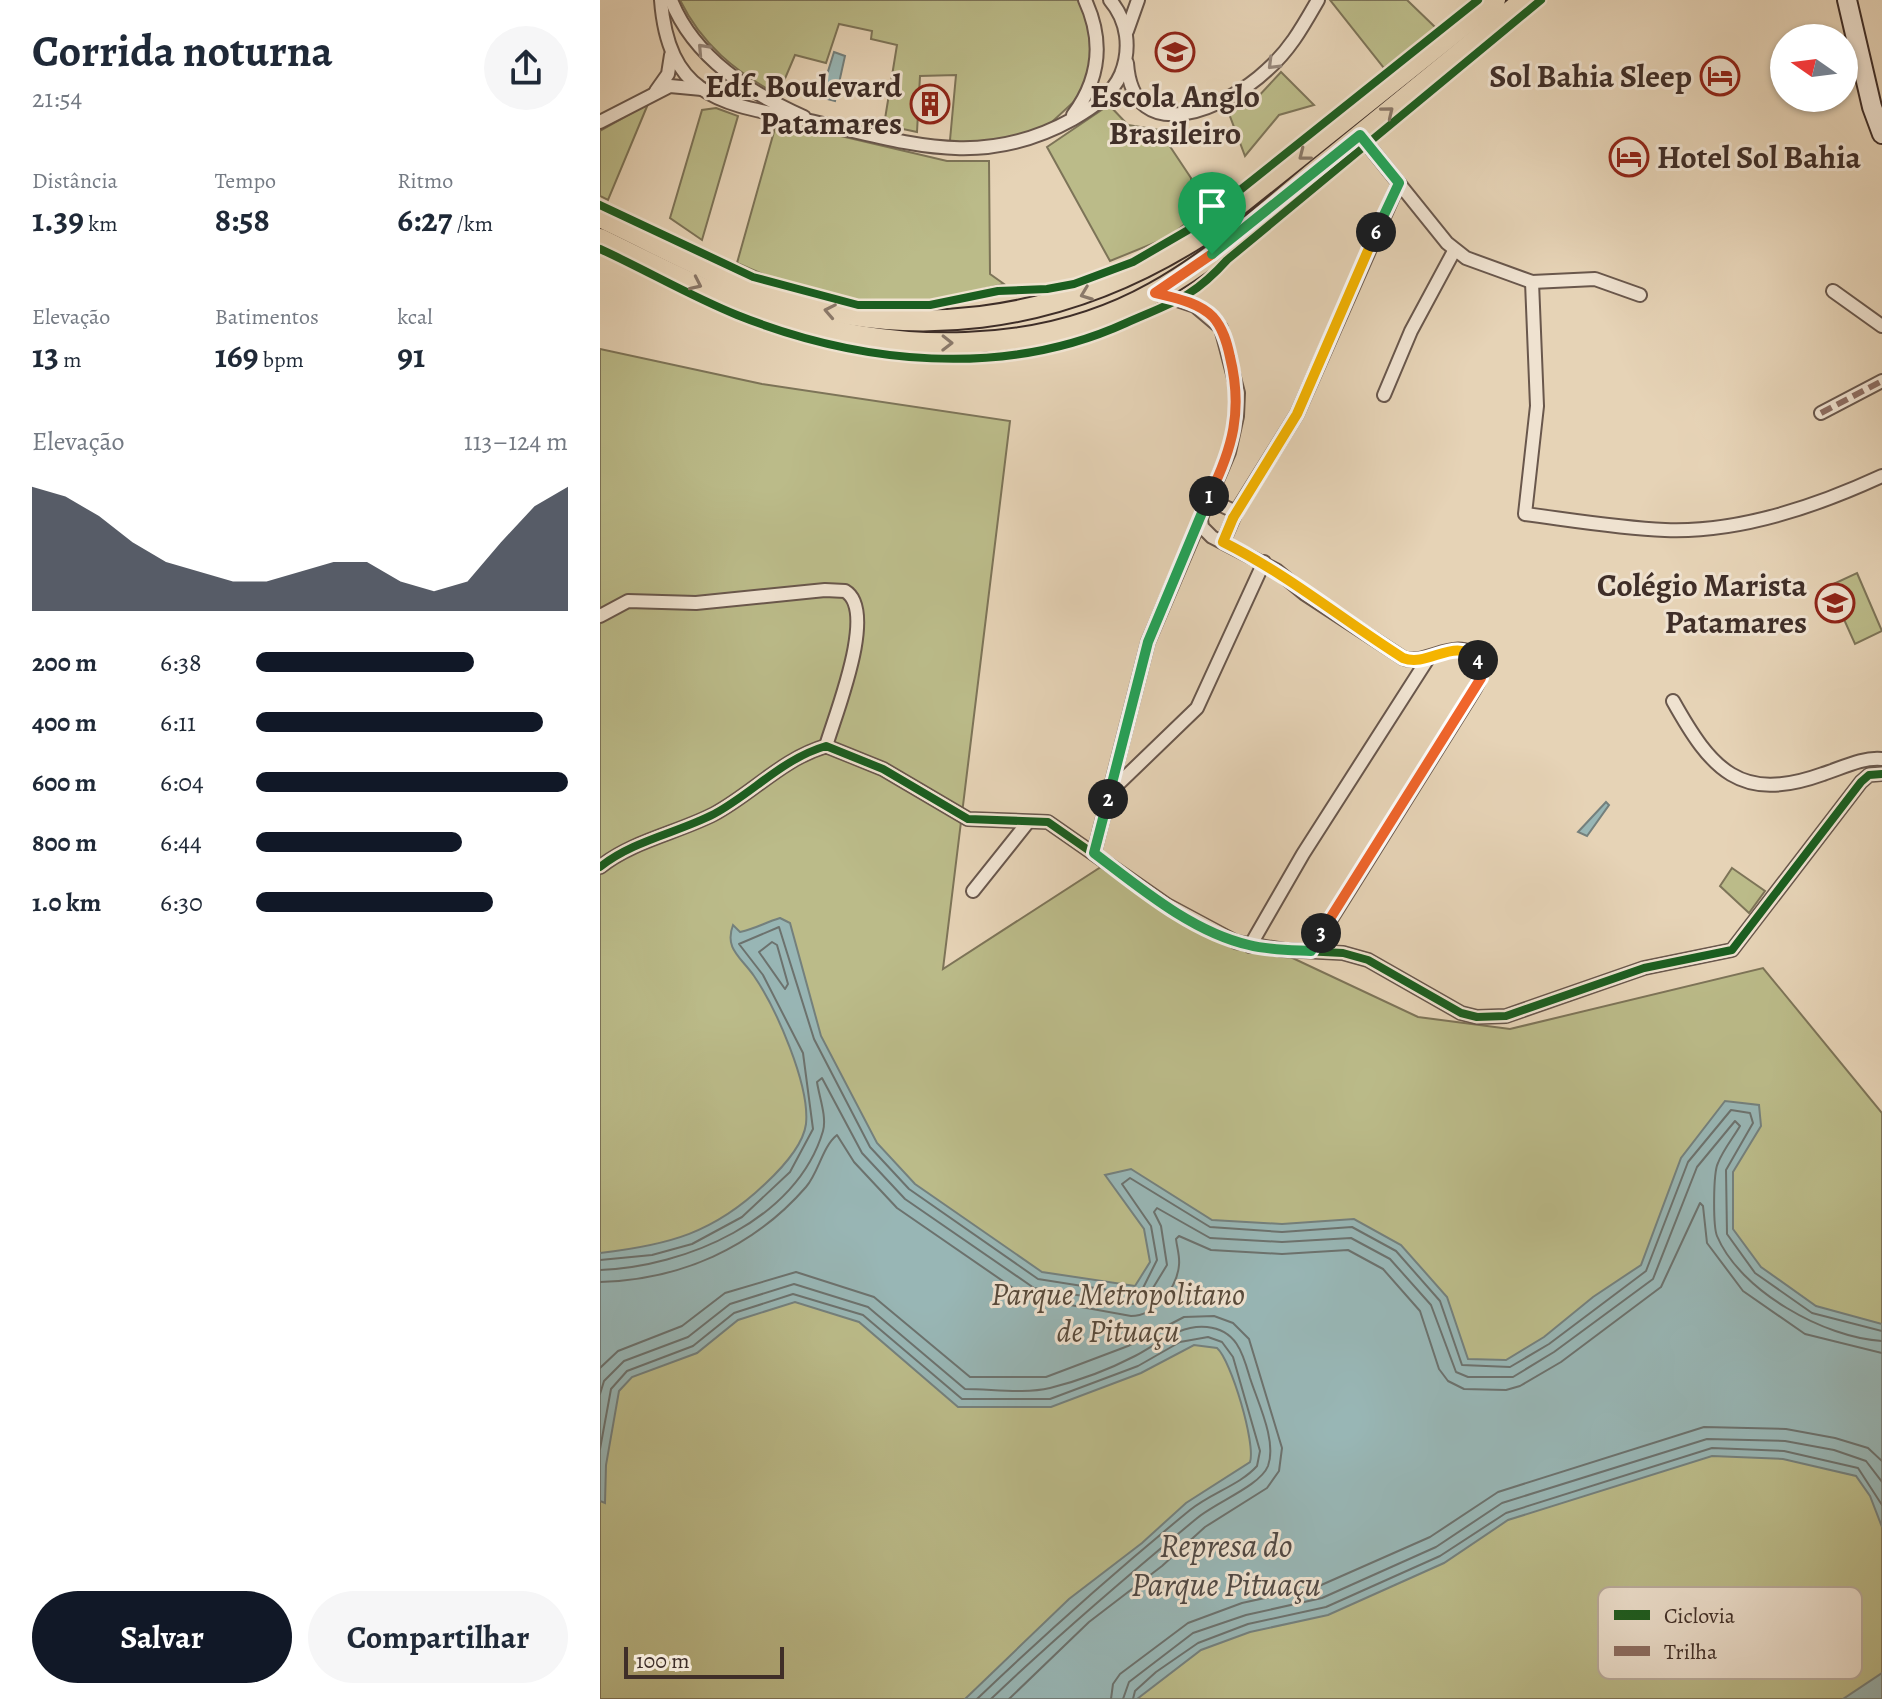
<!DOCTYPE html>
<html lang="pt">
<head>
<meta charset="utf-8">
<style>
	body { margin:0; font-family:Alegreya,serif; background:#f6f6f7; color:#1f2937; height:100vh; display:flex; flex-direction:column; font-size:30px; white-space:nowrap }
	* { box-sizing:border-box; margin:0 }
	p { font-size:26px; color:#747a83 }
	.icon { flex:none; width:44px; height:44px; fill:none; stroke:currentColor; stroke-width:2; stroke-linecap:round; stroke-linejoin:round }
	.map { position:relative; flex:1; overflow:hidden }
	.sheet { display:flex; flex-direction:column; background:#fff; width:600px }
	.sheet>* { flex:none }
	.needle { width:52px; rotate:284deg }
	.fabs { position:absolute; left:1170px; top:24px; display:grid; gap:16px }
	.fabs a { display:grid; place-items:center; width:88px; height:88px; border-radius:50%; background:#fff; box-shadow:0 2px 6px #0004; font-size:40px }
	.scale { position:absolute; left:24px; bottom:20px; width:160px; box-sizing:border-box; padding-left:8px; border:4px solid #3f2e28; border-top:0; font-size:22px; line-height:28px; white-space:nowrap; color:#3f2e28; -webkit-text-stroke:6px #efe2d0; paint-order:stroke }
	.pin { position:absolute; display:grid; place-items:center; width:68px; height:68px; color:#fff; margin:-82px -34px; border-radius:50% 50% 50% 0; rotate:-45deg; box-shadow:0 0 8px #0007 }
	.pin .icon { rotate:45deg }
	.km { position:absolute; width:40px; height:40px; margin:-20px; border-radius:50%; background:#222; color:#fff; font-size:22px; line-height:40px; text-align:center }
	.round { display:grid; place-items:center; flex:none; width:84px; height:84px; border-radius:42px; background:#f6f6f7 }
	.headline { display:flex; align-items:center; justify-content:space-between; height:136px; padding:0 32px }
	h1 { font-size:44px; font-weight:600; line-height:60px }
	.figures { display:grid; grid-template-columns:repeat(3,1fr); gap:12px; height:136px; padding:8px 32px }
	.figures div { display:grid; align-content:center }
	.figures b { font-size:34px; font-weight:600 }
	.figures small { font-size:22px; font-weight:400 }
	.figures p { font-size:22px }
	.chart { height:224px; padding:16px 32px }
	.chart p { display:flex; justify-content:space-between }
	.chart svg { width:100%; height:144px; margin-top:8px; fill:#111827; opacity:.7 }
	.cta { display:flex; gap:16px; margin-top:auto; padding:16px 32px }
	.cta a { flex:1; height:92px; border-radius:48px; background:#111827; color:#fff; font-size:32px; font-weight:600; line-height:92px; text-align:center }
	.cta a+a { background:#f6f6f7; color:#1f2937 }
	ul { padding:0 32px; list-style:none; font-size:26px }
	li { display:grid; grid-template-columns:128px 96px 1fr; align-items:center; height:60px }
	li i { height:20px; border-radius:10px; background:#111827 }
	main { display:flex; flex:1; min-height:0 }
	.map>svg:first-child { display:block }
	.green { fill:#bbbb89; stroke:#7d7458; stroke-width:2 }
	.water { fill:#98b6b5; stroke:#74807d; stroke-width:2 }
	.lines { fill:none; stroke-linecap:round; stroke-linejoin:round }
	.shore { stroke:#6c726e; stroke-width:2 }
	.street-casing { stroke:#69574c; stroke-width:16 }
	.secondary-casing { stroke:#3f2e28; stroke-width:22 }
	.primary-casing { stroke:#3f2e28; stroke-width:24 }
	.street { stroke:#efe2d0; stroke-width:12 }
	.secondary { stroke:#efe2d0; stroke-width:18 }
	.primary { stroke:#e6d3b6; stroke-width:20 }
	.quiet { stroke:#8d6e63; stroke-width:6; stroke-dasharray:12 6; stroke-linecap:butt }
	.cycleway-casing { stroke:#efe2d0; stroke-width:13 }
	.cycleway { stroke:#1b5e20; stroke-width:8 }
	.oneway { stroke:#97887c }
	.oneway2 { stroke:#8a7868 }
	.split-1-casing { stroke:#fff; stroke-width:16 }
	.split-2-casing { stroke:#fff; stroke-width:16 }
	.split-3-casing { stroke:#fff; stroke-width:16 }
	.split-4-casing { stroke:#fff; stroke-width:16 }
	.split-5-casing { stroke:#fff; stroke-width:16 }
	.split-6-casing { stroke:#fff; stroke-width:16 }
	.split-7-casing { stroke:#fff; stroke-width:16 }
	.split-1 { stroke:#f0652b; stroke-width:10 }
	.split-2 { stroke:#22a559; stroke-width:10 }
	.split-3 { stroke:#22a559; stroke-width:10 }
	.split-4 { stroke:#f0652b; stroke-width:10 }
	.split-5 { stroke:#f5b400; stroke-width:10 }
	.split-6 { stroke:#f5b400; stroke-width:10 }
	.split-7 { stroke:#22a559; stroke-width:10 }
	.labels { text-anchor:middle; stroke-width:6; stroke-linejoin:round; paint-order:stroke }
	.poi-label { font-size:32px; font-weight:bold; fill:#3f2e28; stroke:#efe2d0; text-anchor:end }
	.park-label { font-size:32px; font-style:italic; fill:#584a3b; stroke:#efe2d0 }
	.water-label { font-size:34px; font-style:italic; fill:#514944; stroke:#efe2d0 }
	.key { fill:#efe2d0; stroke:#baac9e; stroke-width:2 }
	.key-label { font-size:22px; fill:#3f2e28 }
</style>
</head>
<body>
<main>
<section class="sheet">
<div class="headline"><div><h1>Corrida noturna</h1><p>21:54</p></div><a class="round"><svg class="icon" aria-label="share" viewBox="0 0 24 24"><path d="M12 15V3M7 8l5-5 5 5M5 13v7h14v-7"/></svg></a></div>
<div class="figures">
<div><p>Distância</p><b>1.39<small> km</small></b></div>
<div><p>Tempo</p><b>8:58</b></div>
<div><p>Ritmo</p><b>6:27<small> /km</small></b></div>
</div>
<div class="figures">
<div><p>Elevação</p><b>13<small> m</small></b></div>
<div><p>Batimentos</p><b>169<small> bpm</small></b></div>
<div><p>kcal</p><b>91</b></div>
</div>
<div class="chart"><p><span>Elevação</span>113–124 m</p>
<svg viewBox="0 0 160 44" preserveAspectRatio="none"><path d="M0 44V6L10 9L20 15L30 23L40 29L50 32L60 35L70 35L80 32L90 29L100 29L110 35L120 38L130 35L140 23L150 12L160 6V44z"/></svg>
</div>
<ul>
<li><b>200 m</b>6:38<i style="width:70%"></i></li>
<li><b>400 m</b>6:11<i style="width:92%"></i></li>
<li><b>600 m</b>6:04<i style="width:100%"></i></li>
<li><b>800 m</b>6:44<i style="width:66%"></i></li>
<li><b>1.0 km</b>6:30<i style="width:76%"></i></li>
</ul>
<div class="cta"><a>Salvar</a><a>Compartilhar</a></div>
</section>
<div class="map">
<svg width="1282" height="1699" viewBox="0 0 1282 1699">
	<rect width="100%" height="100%" fill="#e6d3b6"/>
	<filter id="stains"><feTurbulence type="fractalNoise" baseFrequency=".0025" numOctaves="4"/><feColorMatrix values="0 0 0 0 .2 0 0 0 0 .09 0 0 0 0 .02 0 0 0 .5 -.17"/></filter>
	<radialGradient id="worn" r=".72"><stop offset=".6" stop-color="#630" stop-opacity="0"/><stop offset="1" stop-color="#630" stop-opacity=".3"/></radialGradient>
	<!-- green -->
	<g class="green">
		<path d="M 80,0 L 481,0 L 490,18 L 492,71 L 479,97 L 428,144 L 361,151 L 350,140 L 356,75 L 320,76 L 317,132 L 284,125 L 297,45 L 271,39 L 272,31 L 239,24 L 226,63 L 195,55 L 178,95 C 135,71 102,45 80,0 Z"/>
		<polygon points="730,0 807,0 836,28 784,68"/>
		<polygon points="681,72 714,105 679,115 645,156 628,111 656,99"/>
		<polygon points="48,104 8,200 0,196 0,131"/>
		<polygon points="509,105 528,125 559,130 591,178 591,219 569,237 510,261 447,147"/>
		<polygon points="116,108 138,116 102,240 70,218 102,110"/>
		<path d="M 177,121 L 347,161 L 389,161 L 390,274 L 404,284 C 373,291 338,302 306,304 C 249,308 188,286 137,263 Z"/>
		<polygon points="0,349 162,384 410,421 343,969 504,865 586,921 684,954 818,1017 910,1029 1163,968 1282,1113 1282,1699 0,1699"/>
		<polygon points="1257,573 1282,631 1255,644 1229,586"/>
		<polygon points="1132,868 1165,891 1149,913 1120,886"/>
	</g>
	<!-- water -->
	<g class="water">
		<polygon points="234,52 245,56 235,101 220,97"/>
		<polygon points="1006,802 1009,805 987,836 978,832"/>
		<path d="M 180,918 L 190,923 L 221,1036 L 277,1143 L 315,1184 L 442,1272 L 535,1286 L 550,1262 L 544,1229 L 505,1175 L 531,1169 L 612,1220 L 682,1224 L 754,1219 L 801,1245 L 847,1297 L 868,1359 L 906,1360 L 944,1337 L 993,1297 L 1041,1265 L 1081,1158 L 1125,1101 L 1159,1105 L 1161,1126 L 1133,1172 L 1133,1229 L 1161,1267 L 1216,1306 L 1282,1324 L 1282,1527 L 1270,1496 L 1256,1476 L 1183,1459 L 1112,1456 L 908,1520 L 844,1563 L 728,1615 L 650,1632 L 601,1650 L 537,1699 L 365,1699 L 469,1599 L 542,1543 L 586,1503 L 650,1462 C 656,1444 631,1360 617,1348 L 594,1345 L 541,1373 L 451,1407 L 358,1407 L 259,1322 L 195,1302 L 138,1320 L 97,1353 L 32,1377 L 19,1391 L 6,1465 L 5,1503 L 0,1501 L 0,1253 C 69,1245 114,1233 165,1184 C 180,1170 203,1146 206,1124 C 210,1085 176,1008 154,976 C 141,957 124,949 133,925 L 140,932 C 157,928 164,923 180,918 Z"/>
		<polygon points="1282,1673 1282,1699 1243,1699"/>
	</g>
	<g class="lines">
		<!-- shore -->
		<g class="shore">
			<polygon points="172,942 177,945 188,984 185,989 159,952"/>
			<polyline points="0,1260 52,1255 92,1244 142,1217 190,1172 213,1129 203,1053 163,975 139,944 179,927 214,1039 270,1147 309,1189 438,1279 533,1294 542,1290 557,1260 551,1226 522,1184 530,1178 610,1227 682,1232 752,1227 796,1251 840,1301 862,1365 910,1367 949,1344 1046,1271 1088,1162 1131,1110 1150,1113 1153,1123 1126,1170 1127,1234 1155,1273 1212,1313 1282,1331"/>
			<path d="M 0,1270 C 85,1267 197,1220 223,1131 C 227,1117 219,1096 217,1082 L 222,1078 L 262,1153 L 305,1199 L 434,1288 L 532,1304 L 545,1301 L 567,1265 L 561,1226 L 554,1212 L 557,1208 L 610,1238 L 682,1242 L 751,1238 L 790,1259 L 831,1305 L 856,1372 L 868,1377 L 913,1377 L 954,1352 L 1053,1279 L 1097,1167 L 1135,1121 L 1140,1126 C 1133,1138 1123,1150 1118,1163 C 1113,1173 1113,1226 1117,1236 C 1140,1291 1225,1338 1282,1341"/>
			<path d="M 0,1282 C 80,1280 153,1248 206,1187 C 219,1172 222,1147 237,1135 L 254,1162 L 297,1208 L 426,1297 L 531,1316 C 555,1316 577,1288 579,1265 C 580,1256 577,1248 576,1239 L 579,1236 L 611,1250 L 682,1254 L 748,1250 L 783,1269 L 820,1311 L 839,1369 L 848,1381 L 864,1389 L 906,1390 L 920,1386 L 961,1362 L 1061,1287 L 1100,1203 L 1103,1206 L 1107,1243 L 1143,1291 L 1205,1334 L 1282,1353"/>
			<polyline points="0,1368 18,1351 82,1326 125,1293 196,1272 274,1297 370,1377 446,1377 528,1346 584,1317 614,1316 633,1323 649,1339 682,1448 679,1471 667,1488 605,1527 562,1566 489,1622 409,1699"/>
			<path d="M 0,1394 L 4,1381 L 24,1361 L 88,1337 L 130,1304 L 194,1284 L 268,1307 L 365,1389 C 392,1389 425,1394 450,1388 C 478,1381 510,1369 535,1356 C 558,1344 580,1324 607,1327 C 637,1330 643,1354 650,1378 C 658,1403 677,1441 668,1466 C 660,1486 614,1503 596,1519 C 526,1577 457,1636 391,1699"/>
			<path d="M 0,1449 L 11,1389 L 27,1371 L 93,1346 L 134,1313 L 193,1294 L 263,1315 L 362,1399 L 450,1399 L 538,1366 L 580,1342 L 608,1337 L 622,1342 L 633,1357 L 660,1451 L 657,1466 C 640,1485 611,1493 590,1510 C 517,1570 446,1633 377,1699"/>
			<polyline points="511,1699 513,1684 520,1674 588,1623 642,1603 719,1586 830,1537 898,1492 1104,1427 1186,1429 1235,1438 1268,1448 1282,1461"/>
			<polyline points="523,1699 529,1682 593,1633 646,1615 722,1598 836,1547 902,1503 1107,1439 1185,1441 1234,1450 1266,1461 1282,1482"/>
			<polyline points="533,1699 535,1691 556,1672 598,1643 648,1624 726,1607 840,1556 906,1513 1112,1448 1184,1451 1258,1468 1282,1505"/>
		</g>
		<defs>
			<g id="street">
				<path d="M 61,0 C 69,107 134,104 219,123 C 312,144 383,169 473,119 C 492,108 512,95 521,74 C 531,49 528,21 510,0"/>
				<path d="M 71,0 C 94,58 150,93 204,117"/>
				<polyline points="527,31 538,0"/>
				<path d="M 527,63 C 533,151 628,107 667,70 C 690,50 703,26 718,0"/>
				<polyline points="56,91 68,74 71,55"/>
				<path d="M 473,115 C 500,79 504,41 485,0"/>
				<polyline points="0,122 70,86 102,89"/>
				<polyline points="760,135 847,243 866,258 932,282 995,279 1040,295"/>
				<path d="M 932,282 L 937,406 L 925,514 C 971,520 1018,528 1065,530 C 1138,533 1217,506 1282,476"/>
				<polyline points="1233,291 1282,326"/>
				<polyline points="784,395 811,331 854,251"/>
				<polyline points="1221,413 1282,381"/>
				<polyline points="608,499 636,512"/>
				<path d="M 601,519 L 602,527 L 612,537 L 676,570 L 705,594 L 803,658 C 825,667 859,634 877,659 C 888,673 876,686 868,700 L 711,951"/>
				<polyline points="623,542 636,512 697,414 799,183"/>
				<path d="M 0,616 L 28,601 L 96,603 L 225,590 L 245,591 C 278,610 235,715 226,746"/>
				<path d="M 1073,701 C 1111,769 1140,804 1223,774 C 1242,768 1262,757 1282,759"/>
				<polyline points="512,790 597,708 664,562"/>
				<polyline points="494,853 548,642 629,452 637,416 638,393 621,328 595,306 556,293"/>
				<path d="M 0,867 C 32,841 77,833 114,814 C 153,793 182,759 226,746 L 283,769 L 368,819 L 448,822 L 567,905 L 636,942 L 684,950 L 743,953 L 768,960 L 861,1013 L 877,1017 L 906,1016 L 1044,968 L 1132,950 L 1261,782 L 1269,775 L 1282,774"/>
				<polyline points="373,891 428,822"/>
				<polyline points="650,946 703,854 829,657"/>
			</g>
			<polyline id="secondary" points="1247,0 1272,107 1282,134"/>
			<g id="primary">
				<path d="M 0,217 C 49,240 98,267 148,287 C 304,347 462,324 601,235 L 895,0"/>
				<path d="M 0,239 C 56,266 112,296 172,315 C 295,354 438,358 554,293 C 614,260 666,212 718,169 C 787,113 856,57 924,0"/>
			</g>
		</defs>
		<!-- street casing -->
		<use href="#street" class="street-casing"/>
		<!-- secondary casing -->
		<use href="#secondary" class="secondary-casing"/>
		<!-- primary casing -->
		<use href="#primary" class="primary-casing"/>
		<!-- street -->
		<use href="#street" class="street"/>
		<!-- secondary -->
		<use href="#secondary" class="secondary"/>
		<!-- primary -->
		<use href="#primary" class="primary"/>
		<!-- quiet -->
		<polyline class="quiet" points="1221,413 1282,381"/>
		<defs>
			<g id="cycleway">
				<polyline points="0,205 153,277 258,305 330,305 398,291 447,289 474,284 533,262 595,226 878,0"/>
				<path d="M 0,249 C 46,270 90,296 137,315 C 260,364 403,379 526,323 C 571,303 592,299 627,260 L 941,0"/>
				<path d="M 0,867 C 32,841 77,833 114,814 C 153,793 182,759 226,746 L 283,769 L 368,819 L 448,822 L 567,905 L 636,942 L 684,950 L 743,953 L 768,960 L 861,1013 L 877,1017 L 906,1016 L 1044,968 L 1132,950 L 1261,782 L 1269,775 L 1282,774"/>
			</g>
		</defs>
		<!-- cycleway casing -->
		<use href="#cycleway" class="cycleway-casing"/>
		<!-- cycleway -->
		<use href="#cycleway" class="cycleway"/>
	</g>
	<!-- one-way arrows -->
	<defs><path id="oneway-chevron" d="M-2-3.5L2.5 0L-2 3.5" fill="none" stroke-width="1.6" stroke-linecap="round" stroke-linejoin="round" transform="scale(2)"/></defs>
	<g class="oneway">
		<use href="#oneway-chevron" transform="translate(103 49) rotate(-133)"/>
		<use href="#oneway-chevron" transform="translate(673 64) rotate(135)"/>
	</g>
	<g class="oneway2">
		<use href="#oneway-chevron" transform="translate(788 112) rotate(-39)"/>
		<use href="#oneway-chevron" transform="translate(704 155) rotate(142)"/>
		<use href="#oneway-chevron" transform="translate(96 284) rotate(25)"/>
		<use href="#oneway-chevron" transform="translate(486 294) rotate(159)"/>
		<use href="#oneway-chevron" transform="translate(230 311) rotate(-169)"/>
		<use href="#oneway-chevron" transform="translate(347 343) rotate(1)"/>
	</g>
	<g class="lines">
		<defs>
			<path id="split-1" d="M 609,496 C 633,448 643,410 630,357 C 627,343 623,328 613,317 C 598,302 575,298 555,293 L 612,254"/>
			<polyline id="split-2" points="508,799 548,642 609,496"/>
			<path id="split-3" d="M 508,799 L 494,853 C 539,887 592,932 649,945 C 668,950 690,950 711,951 L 721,933"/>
			<polyline id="split-4" points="721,933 881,678 878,660"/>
			<path id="split-5" d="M 633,518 L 623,542 C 687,574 743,620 803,658 C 829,668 855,635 878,660"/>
			<polyline id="split-6" points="633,518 697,414 776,232"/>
			<polyline id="split-7" points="612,254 760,135 799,183 776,232"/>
		</defs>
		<!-- split-1 casing -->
		<use href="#split-1" class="split-1-casing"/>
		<!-- split-2 casing -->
		<use href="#split-2" class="split-2-casing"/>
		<!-- split-3 casing -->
		<use href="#split-3" class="split-3-casing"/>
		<!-- split-4 casing -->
		<use href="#split-4" class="split-4-casing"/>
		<!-- split-5 casing -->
		<use href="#split-5" class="split-5-casing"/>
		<!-- split-6 casing -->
		<use href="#split-6" class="split-6-casing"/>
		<!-- split-7 casing -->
		<use href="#split-7" class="split-7-casing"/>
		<!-- split-1 -->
		<use href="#split-1" class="split-1"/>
		<!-- split-2 -->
		<use href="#split-2" class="split-2"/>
		<!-- split-3 -->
		<use href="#split-3" class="split-3"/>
		<!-- split-4 -->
		<use href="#split-4" class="split-4"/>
		<!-- split-5 -->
		<use href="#split-5" class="split-5"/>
		<!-- split-6 -->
		<use href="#split-6" class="split-6"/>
		<!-- split-7 -->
		<use href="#split-7" class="split-7"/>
	</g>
	<!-- icons -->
	<defs>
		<symbol id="school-ring" viewBox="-11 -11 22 22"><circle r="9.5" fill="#efe2d0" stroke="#8f2418" stroke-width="1.5"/><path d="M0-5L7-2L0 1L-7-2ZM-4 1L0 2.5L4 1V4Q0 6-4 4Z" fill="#8f2418"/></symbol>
		<symbol id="hotel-ring" viewBox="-11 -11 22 22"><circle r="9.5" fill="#efe2d0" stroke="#8f2418" stroke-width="1.5"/><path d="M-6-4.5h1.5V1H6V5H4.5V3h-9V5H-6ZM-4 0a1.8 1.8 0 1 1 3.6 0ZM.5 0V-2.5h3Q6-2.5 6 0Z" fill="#8f2418"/></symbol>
		<symbol id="building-ring" viewBox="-11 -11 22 22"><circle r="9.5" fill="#efe2d0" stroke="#8f2418" stroke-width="1.5"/><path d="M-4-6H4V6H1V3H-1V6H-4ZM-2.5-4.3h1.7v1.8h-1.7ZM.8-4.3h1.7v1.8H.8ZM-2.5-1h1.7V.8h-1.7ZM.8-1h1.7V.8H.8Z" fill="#8f2418"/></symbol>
	</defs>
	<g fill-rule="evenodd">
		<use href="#school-ring" x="553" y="30" width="44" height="44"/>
		<use href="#hotel-ring" x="1098" y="54" width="44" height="44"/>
		<use href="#building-ring" x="308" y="82" width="44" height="44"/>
		<use href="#hotel-ring" x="1007" y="135" width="44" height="44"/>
		<use href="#school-ring" x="1213" y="581" width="44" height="44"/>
	</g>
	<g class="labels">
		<!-- poi labels -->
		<g class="poi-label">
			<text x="1092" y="87">Sol Bahia Sleep</text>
			<text x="302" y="97">Edf. Boulevard<tspan x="302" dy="37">Patamares</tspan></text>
			<text x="575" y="107" text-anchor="middle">Escola Anglo<tspan x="575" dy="37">Brasileiro</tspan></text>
			<text x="1057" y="168" text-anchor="start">Hotel Sol Bahia</text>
			<text x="1207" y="596">Colégio Marista<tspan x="1207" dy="37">Patamares</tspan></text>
		</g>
		<!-- park labels -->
		<g class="park-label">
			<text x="518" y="1305">Parque Metropolitano<tspan x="518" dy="37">de Pituaçu</tspan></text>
		</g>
		<!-- water labels -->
		<g class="water-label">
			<text x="626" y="1557">Represa do<tspan x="626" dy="39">Parque Pituaçu</tspan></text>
		</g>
	</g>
	<!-- legend -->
	<rect x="998" y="1587" width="264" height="92" rx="12" class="key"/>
	<rect x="1014" y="1610" width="36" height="10" fill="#1b5e20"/>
	<rect x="1014" y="1646" width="36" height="10" fill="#8d6e63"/>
	<g class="key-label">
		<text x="1064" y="1623">Ciclovia</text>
		<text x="1064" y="1659">Trilha</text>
	</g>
	<rect width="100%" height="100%" filter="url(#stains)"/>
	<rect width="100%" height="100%" fill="url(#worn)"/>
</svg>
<div class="fabs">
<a><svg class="needle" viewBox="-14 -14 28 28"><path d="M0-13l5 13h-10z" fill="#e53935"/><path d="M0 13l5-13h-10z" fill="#747a83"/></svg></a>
</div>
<div class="scale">100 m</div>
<div class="pin" style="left:612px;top:254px;background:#1e9e55"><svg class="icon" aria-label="arrive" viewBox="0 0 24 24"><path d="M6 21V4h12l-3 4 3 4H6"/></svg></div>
<b class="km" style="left:609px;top:496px">1</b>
<b class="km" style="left:508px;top:799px">2</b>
<b class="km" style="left:721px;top:933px">3</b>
<b class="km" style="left:878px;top:660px">4</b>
<b class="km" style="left:776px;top:232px">6</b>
</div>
</main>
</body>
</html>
